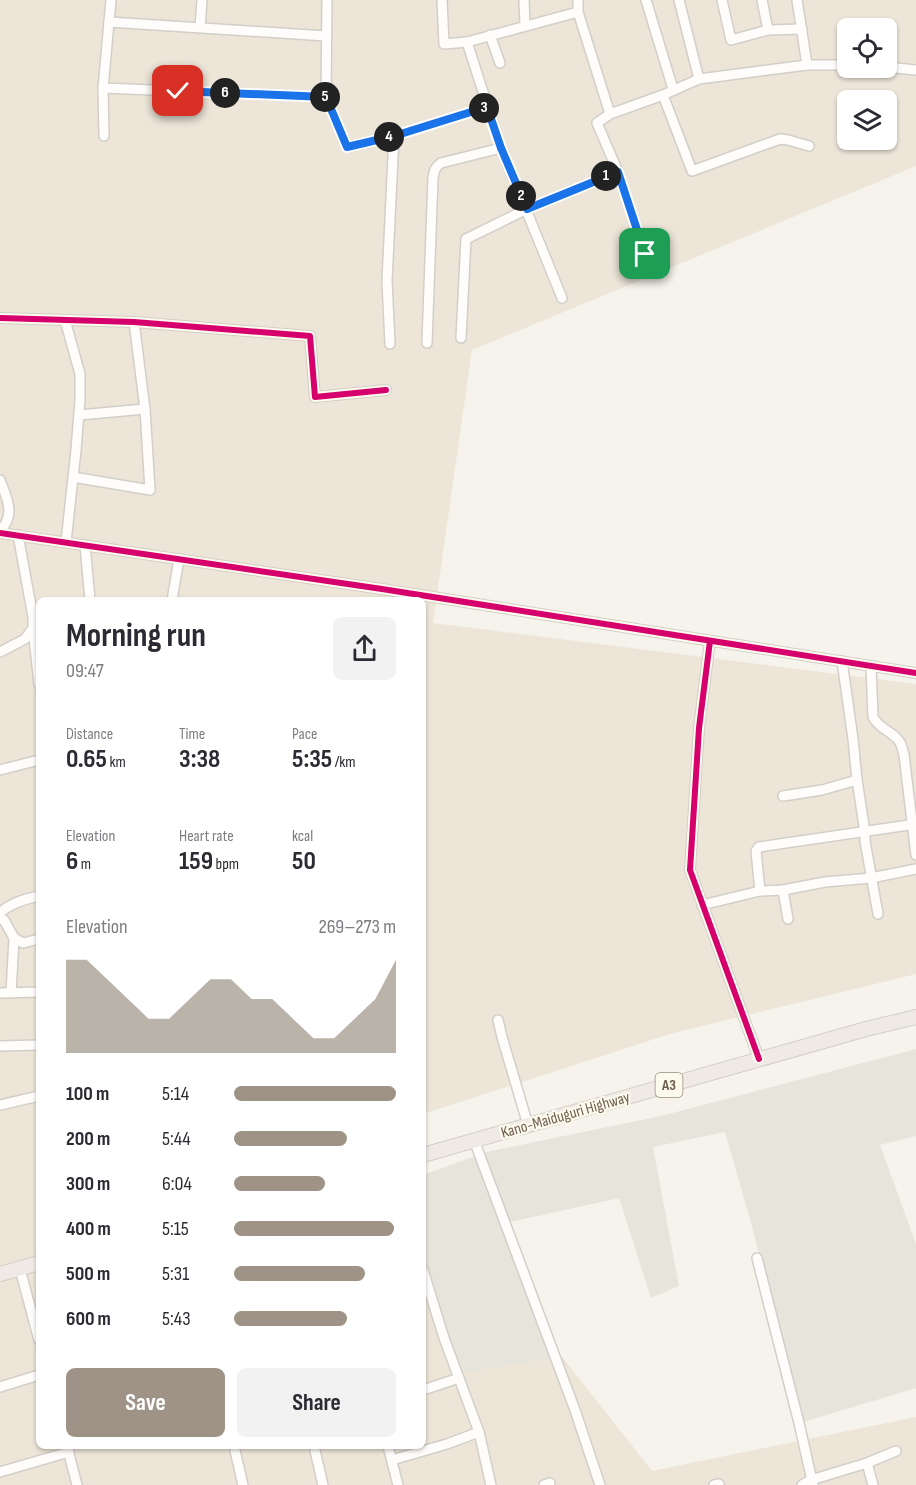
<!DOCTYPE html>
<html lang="en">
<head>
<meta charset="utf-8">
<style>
	body { margin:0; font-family:"Sofia Sans Condensed",sans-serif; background:#f2f2f3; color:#2b2b33; height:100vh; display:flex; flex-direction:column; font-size:22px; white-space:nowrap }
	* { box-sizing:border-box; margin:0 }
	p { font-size:20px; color:#7c7c81 }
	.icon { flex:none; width:33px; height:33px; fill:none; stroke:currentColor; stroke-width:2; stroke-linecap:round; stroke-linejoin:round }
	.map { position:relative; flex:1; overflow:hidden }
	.panel { position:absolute; left:36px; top:597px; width:390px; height:852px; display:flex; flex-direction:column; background:#fff; border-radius:9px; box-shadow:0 2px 4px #0004 }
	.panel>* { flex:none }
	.controls { position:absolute; left:837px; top:18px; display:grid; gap:12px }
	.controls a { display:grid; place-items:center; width:60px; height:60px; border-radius:9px; background:#fff; box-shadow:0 2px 4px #0004; font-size:30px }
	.pin { position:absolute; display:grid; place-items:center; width:51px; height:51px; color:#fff; margin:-26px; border-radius:12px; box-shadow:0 3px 9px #0006 }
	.km { position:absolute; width:30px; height:30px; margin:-15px; border-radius:50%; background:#222; color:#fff; font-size:16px; line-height:30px; text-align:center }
	.round { display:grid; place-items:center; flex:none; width:63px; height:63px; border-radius:9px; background:#f2f2f3 }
	.head { display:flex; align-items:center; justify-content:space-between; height:102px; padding:0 30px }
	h1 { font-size:33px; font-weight:700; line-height:45px }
	.stats { display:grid; grid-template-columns:repeat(3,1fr); gap:9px; height:102px; padding:6px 30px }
	.stats div { display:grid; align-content:center }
	.stats b { font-size:26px; font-weight:700 }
	.stats small { font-size:16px; font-weight:400 }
	.stats p { font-size:16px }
	.chart { height:168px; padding:12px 30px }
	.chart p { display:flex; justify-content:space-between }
	.chart svg { width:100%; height:108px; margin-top:6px; fill:#9e9386; opacity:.7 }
	.button { display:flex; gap:12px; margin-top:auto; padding:12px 30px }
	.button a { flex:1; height:69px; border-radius:9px; background:#9e9386; color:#fff; font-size:24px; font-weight:700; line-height:69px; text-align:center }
	.button a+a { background:#f2f2f3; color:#2b2b33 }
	ul { padding:0 30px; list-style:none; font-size:20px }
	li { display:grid; grid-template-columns:96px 72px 1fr; align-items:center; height:45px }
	li i { height:15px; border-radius:8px; background:#9e9386 }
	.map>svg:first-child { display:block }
	.residential { fill:#ece5d8; fill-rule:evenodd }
	.industrial { fill:#e7e4dc }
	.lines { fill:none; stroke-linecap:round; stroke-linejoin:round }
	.minor-casing { stroke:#d3cfc8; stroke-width:12 }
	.highway-casing { stroke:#d3cfc7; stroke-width:16 }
	.minor { stroke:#fefdfc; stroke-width:9 }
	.highway { stroke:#efeae5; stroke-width:14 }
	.cycleway-casing { stroke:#fcf9ed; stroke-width:10 }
	.cycleway { stroke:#d6006c; stroke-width:6 }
	.route-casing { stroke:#fff; stroke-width:12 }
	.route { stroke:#1a73e8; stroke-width:8 }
	.labels { text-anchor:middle; stroke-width:4.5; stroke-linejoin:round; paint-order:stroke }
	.shield { fill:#fcf9ed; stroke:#998d7e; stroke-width:1.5 }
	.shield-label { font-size:15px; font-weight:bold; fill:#6f5f4f }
	.street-label { font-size:16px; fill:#6f5f4f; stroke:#fcf9ed }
</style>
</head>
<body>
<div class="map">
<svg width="916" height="1485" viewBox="0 0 916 1485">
	<rect width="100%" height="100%" fill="#f5f3eb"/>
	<!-- residential -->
	<path class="residential" d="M 0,0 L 916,0 L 916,166 L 472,350 L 433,623 L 916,684 L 916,974 L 673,1033 L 423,1114 L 423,600 L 39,600 L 39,1446 L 423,1446 L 423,1180 L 652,1471 L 916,1417 L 916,1485 L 0,1485 ZM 848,28 L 886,28 L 886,68 L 848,68 ZM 848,100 L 886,100 L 886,140 L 848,140 Z"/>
	<!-- industrial -->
	<polygon class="industrial" points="916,1049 916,1136 880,1145 916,1244 916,1388 800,1423 753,1230 725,1132 653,1147 679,1286 651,1298 619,1198 510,1222 554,1358 458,1373 430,1300 423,1303 423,1175 486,1152 661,1116"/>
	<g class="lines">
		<defs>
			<g id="minor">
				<polyline points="442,0 444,44 467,42 578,12"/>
				<polyline points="524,0 525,26"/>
				<polyline points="578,0 578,12 610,114"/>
				<polyline points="646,0 673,89"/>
				<polyline points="679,0 699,79"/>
				<polyline points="722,0 731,40 768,30 802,29"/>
				<polyline points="762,0 768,30"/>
				<polyline points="797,0 807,65"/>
				<polyline points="109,22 326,36"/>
				<polyline points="200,27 202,0"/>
				<polyline points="490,35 500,63"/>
				<polyline points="467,42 501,148 562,298"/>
				<polyline points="886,67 916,70"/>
				<polyline points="103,88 326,97 347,147 394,136 487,107"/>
				<polyline points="663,95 692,171 780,139 788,140 809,146"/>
				<polyline points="326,97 327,0"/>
				<polyline points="104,136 103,88 111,0"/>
				<polyline points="645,254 618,172 597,123 610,114 663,95 699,79 807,65 848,65"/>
				<polyline points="0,318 134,322 310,336 315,397 386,390"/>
				<polyline points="65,320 80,374 80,400 76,450 66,542"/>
				<polyline points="461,338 466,239 527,209 618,172"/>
				<path d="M 427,343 L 433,178 C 434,171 435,167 441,163 L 501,148"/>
				<polyline points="390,344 387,281 394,136"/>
				<polyline points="79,415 145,409"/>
				<polyline points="73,477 150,490 145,409 134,322"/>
				<path d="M 0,480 C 7,499 16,514 0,531"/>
				<polyline points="0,533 382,589 916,673"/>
				<polyline points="85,545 90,600"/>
				<polyline points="172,600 179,559"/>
				<polyline points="33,628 39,684"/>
				<polyline points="710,641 699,728 690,870 759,1059"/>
				<polyline points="0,652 25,639 33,628 33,617 18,535"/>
				<polyline points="842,661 853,739 857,780 865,832 865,841 878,914"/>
				<path d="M 871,666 L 873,717 C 879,729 892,731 899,741 C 902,745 903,751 904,755 L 916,855"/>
				<polyline points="0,770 39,760"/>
				<polyline points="783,796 822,790 857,780"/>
				<polyline points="783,890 788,919"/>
				<polyline points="760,891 756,851 759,847 916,824"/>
				<polyline points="702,905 760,891 783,890 825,882 871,878 916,869"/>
				<path d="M 0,913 C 10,903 25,899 39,896"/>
				<polyline points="0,919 4,920 14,938 23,943 39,939"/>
				<polyline points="0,993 39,992"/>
				<polyline points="11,993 14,938"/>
				<polyline points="498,1020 502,1037 528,1125"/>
				<polyline points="0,1046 39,1045"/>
				<polyline points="0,1105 39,1096"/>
				<polyline points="474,1140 575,1410 600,1485"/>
				<polyline points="757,1258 799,1423 813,1485"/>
				<polyline points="20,1269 39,1340"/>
				<polyline points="423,1270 444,1338 479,1432 491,1485"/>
				<polyline points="0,1387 39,1375"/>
				<polyline points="423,1390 459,1378"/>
				<polyline points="67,1446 77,1485"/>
				<polyline points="234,1446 243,1485"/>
				<polyline points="314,1446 323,1485"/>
				<polyline points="388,1446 398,1485"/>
				<polyline points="392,1460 447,1444 479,1432"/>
				<polyline points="867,1463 873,1485"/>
				<polyline points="0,1472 69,1452"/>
				<polyline points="544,1485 550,1483"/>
				<polyline points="714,1485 719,1484 719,1485"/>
				<polyline points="802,1485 811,1480 867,1463 896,1451"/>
			</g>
			<g id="highway">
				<polyline points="423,1155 866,1029 916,1017"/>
				<polyline points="0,1274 39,1263"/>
			</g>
		</defs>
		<!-- minor casing -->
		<use href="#minor" class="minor-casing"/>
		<!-- highway casing -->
		<use href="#highway" class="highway-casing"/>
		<!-- minor -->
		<use href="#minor" class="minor"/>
		<!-- highway -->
		<use href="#highway" class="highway"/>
		<defs>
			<g id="cycleway">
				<polyline points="0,318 134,322 310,336 315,397 386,390"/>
				<polyline points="0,533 382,589 916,673"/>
				<polyline points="710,641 699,728 690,870 759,1059"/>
			</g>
		</defs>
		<!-- cycleway casing -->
		<use href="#cycleway" class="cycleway-casing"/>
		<!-- cycleway -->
		<use href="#cycleway" class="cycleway"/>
	</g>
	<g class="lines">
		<defs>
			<polyline id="route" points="178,91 326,97 347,147 394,136 487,107 501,148 527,209 618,172 645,254"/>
		</defs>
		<!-- route casing -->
		<use href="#route" class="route-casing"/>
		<!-- route -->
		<use href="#route" class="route"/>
	</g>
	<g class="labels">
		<!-- shield labels -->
		<rect class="shield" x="655.5" y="1073" width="27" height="24" rx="4.5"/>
		<g class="shield-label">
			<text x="669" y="1090">A3</text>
		</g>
		<!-- street labels -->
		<g class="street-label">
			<text transform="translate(565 1114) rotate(-16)" y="6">Kano-Maiduguri Highway</text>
		</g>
	</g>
</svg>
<div class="controls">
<a><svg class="icon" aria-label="locate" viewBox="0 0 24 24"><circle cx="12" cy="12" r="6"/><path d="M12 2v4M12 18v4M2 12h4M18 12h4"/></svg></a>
<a><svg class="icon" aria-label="layers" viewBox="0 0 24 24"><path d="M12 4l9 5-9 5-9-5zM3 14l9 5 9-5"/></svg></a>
</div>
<div class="pin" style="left:645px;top:254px;background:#1e9e55"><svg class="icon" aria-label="arrive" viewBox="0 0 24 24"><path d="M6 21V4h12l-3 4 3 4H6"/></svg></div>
<div class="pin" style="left:178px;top:91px;background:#d93025"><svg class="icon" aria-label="check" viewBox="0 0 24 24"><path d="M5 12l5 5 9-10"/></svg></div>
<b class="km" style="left:606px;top:176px">1</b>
<b class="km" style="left:521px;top:196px">2</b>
<b class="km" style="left:484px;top:108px">3</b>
<b class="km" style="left:389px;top:137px">4</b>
<b class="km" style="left:325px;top:97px">5</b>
<b class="km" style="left:225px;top:93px">6</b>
<section class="panel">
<div class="head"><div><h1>Morning run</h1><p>09:47</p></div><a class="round"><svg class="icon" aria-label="share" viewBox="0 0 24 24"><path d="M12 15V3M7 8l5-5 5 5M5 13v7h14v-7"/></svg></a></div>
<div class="stats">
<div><p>Distance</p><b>0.65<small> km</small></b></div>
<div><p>Time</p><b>3:38</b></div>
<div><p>Pace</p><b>5:35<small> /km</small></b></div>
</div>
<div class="stats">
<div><p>Elevation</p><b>6<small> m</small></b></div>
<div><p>Heart rate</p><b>159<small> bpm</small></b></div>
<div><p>kcal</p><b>50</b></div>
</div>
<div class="chart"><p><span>Elevation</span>269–273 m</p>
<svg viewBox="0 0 160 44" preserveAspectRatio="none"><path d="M0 44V6L10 6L20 14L30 22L40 30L50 30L60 22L70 14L80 14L90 22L100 22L110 30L120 38L130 38L140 30L150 22L160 6V44z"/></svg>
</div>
<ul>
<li><b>100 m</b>5:14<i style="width:100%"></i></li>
<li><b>200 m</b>5:44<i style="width:70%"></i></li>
<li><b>300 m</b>6:04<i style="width:56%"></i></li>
<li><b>400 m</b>5:15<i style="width:99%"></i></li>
<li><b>500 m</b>5:31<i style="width:81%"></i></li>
<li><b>600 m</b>5:43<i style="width:70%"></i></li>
</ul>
<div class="button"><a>Save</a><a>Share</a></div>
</section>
</div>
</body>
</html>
